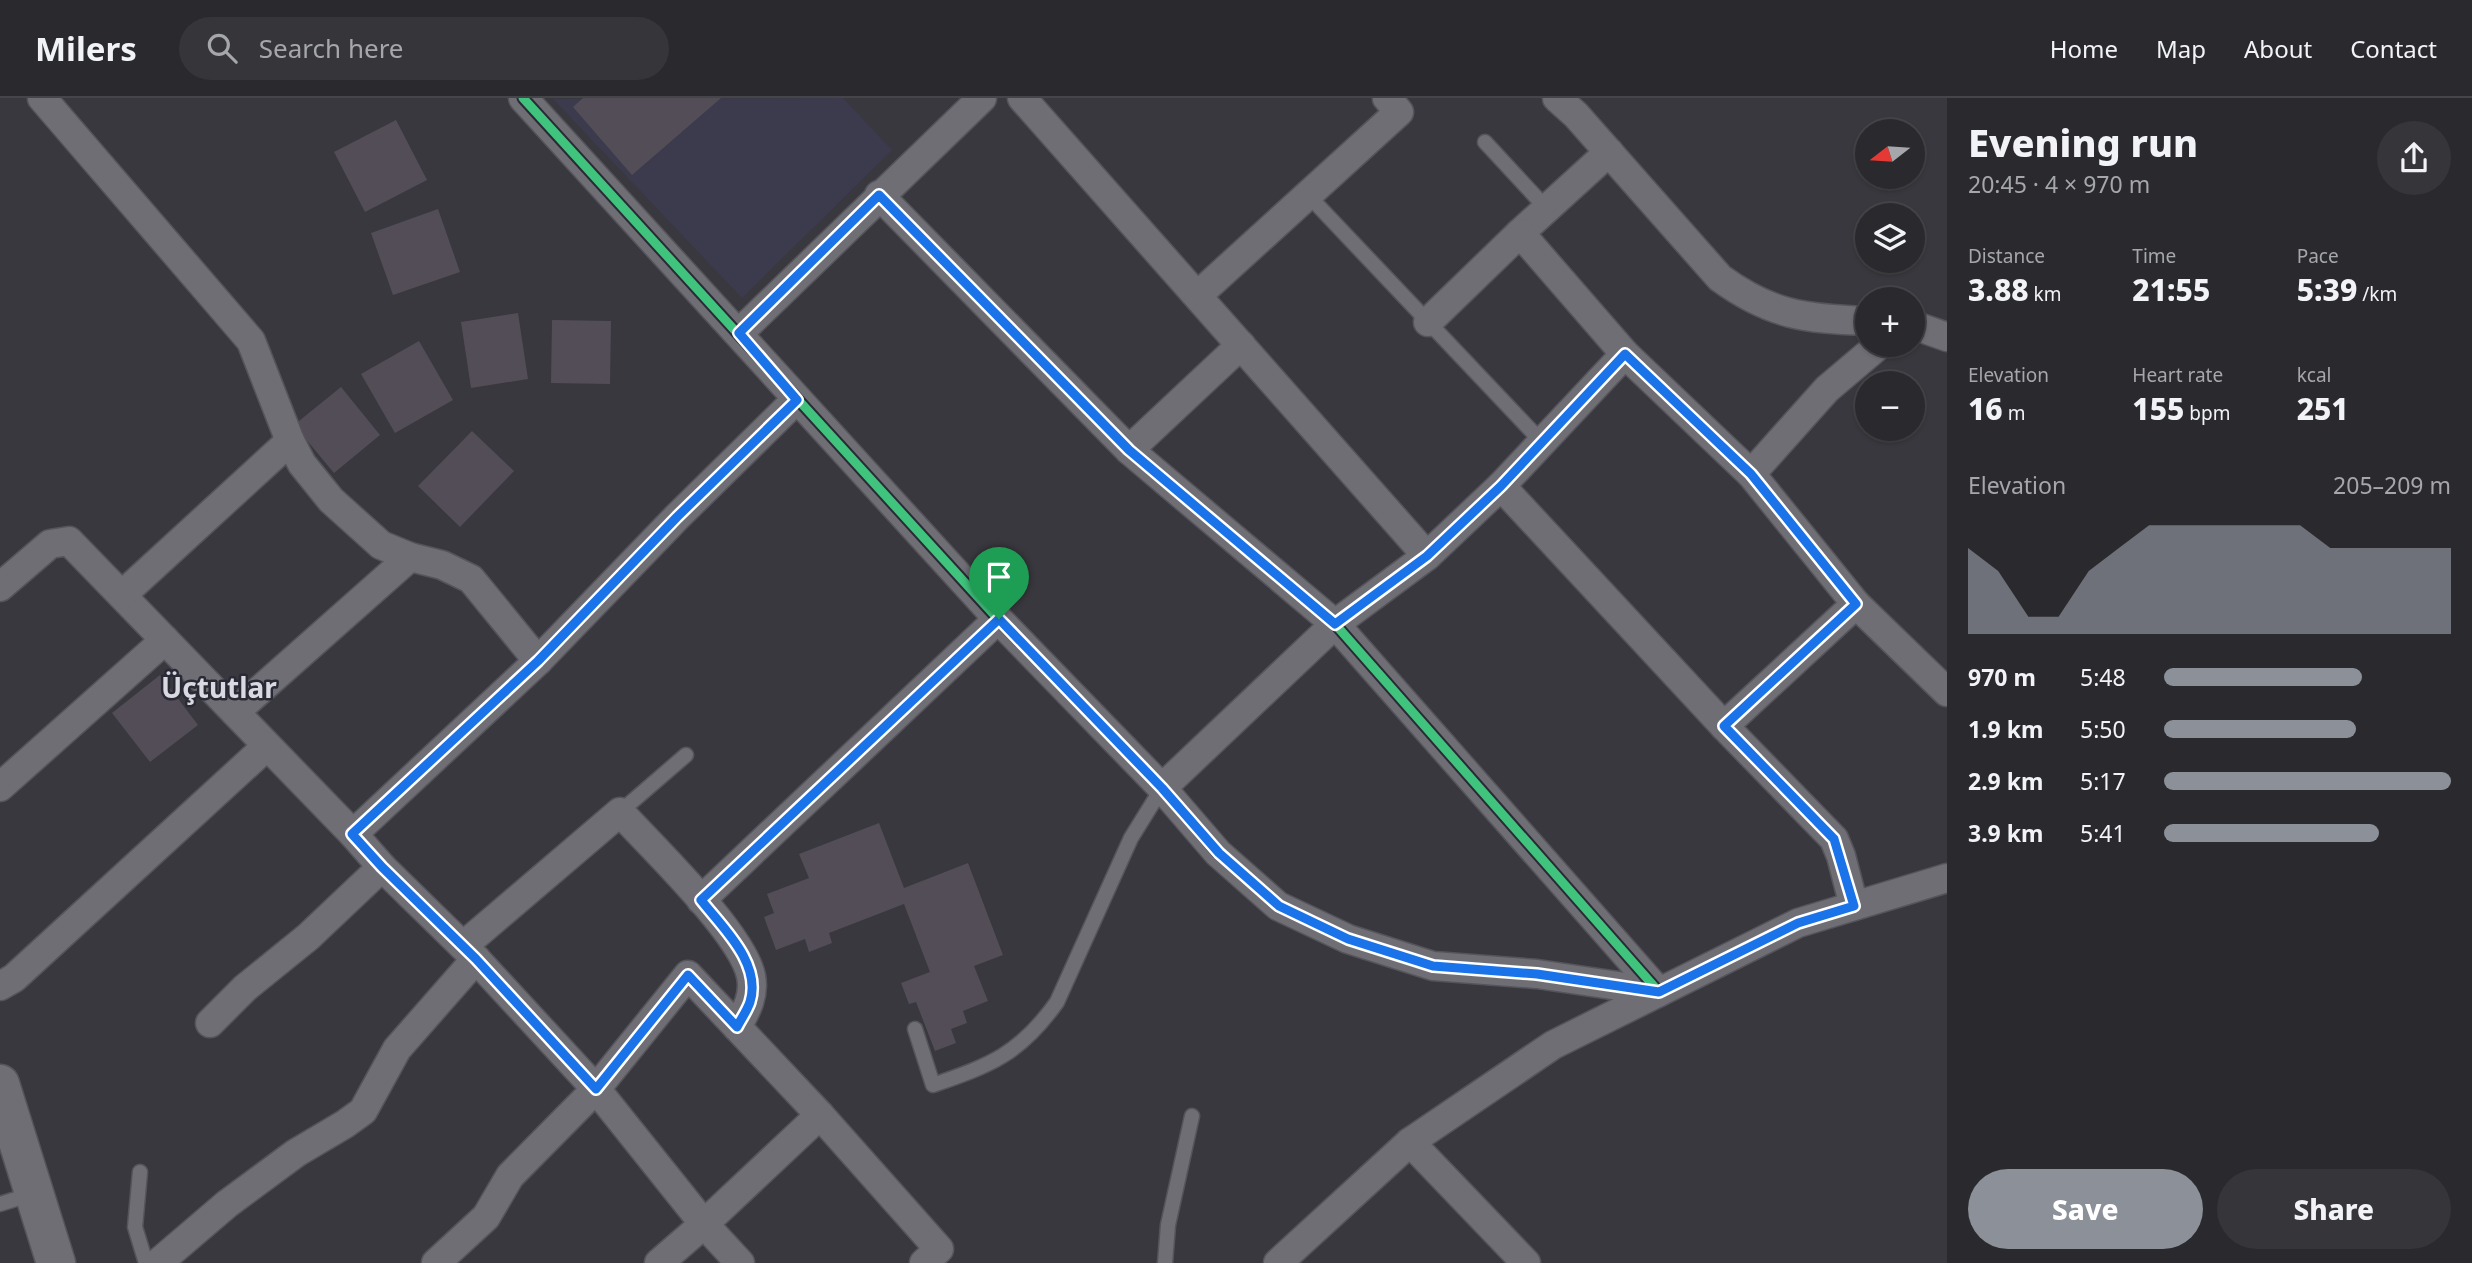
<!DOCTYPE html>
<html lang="en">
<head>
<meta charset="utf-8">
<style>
	body { margin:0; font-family:"Noto Sans",sans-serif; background:#36363a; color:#f1f3f6; height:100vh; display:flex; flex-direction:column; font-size:26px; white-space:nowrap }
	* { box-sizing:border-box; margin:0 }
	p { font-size:23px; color:#a5a7aa }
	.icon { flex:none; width:38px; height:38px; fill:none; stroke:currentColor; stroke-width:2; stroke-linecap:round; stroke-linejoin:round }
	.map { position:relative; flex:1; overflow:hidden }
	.drawer { display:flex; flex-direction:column; background:#2a2a2e; width:525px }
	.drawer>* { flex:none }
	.needle { width:46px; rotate:253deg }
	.tools { position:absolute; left:1855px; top:21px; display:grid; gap:14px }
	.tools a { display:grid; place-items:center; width:70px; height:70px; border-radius:50%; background:#2a2a2e; box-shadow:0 2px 5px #0004,0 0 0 2px #46464a; font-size:35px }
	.pin { position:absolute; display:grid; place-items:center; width:60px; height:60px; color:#fff; margin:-72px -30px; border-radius:50% 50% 50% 0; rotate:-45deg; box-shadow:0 0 7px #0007 }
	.pin .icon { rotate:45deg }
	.round { display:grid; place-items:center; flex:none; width:74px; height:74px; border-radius:37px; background:#36363a }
	.summary { display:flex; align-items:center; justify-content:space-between; height:119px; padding:0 21px }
	h1 { font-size:38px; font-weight:800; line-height:52px }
	.stats { display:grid; grid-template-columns:repeat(3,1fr); gap:10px; height:119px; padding:7px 21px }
	.stats div { display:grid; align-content:center }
	.stats b { font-size:30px; font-weight:800 }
	.stats small { font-size:19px; font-weight:400 }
	.stats p { font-size:19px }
	.chart { height:196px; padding:14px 21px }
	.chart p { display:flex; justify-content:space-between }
	.chart svg { width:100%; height:126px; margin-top:7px; fill:#8c9099; opacity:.7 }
	.action { display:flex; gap:14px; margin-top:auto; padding:14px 21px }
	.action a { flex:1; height:80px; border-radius:42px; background:#8c9099; color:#fff; font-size:28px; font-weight:800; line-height:80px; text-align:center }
	.action a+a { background:#36363a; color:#f1f3f6 }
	ul { padding:0 21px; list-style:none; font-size:23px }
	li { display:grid; grid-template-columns:112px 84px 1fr; align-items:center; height:52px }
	li i { height:18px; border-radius:9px; background:#8c9099 }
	header { display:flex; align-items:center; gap:42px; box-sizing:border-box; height:98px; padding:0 35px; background:#2a2a2e; border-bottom:2px solid #46464a }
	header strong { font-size:33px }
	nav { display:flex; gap:38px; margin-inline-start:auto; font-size:24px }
	.search { width:490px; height:63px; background:#36363a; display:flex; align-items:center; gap:18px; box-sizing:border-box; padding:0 24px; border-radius:38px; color:#a5a7aa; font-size:26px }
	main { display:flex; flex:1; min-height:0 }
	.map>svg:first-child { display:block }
	.built { fill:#3c3b4e }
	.building { fill:#534d57 }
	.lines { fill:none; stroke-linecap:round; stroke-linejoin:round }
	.lane-casing { stroke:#55545b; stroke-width:17 }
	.street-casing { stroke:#55545b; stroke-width:31 }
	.secondary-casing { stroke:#55545b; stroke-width:41 }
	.lane { stroke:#6e6e74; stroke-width:14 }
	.street { stroke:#6e6e74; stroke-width:28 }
	.secondary { stroke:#6e6e74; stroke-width:38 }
	.cycleway-casing { stroke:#2a2a37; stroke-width:13 }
	.cycleway { stroke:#40c37c; stroke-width:9 }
	.route-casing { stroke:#fff; stroke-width:14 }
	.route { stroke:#1a73e8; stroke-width:9 }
	.labels { text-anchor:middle; stroke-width:5; stroke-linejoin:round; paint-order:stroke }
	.district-label { font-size:28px; font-weight:bold; fill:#d9d9e2; stroke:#2a2a37 }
</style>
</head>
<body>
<header>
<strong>Milers</strong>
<div class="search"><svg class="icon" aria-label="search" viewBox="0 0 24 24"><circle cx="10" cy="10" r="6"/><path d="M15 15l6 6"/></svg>Search here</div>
<nav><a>Home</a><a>Map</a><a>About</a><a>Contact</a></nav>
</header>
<main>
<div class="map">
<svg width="1947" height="1165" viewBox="0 0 1947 1165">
	<rect width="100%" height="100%" fill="#38383e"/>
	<!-- built -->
	<polygon class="built" points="843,0 892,52 742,200 553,1"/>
	<!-- building -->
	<g class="building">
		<polygon points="583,0 721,0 632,77 573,9"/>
		<polygon points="396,22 427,82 365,114 334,54"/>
		<polygon points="438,111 460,174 393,197 371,135"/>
		<polygon points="518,215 528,281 471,290 461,224"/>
		<polygon points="552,222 611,223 610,286 551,285"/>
		<polygon points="419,243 453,302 395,335 361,276"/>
		<polygon points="341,289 380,337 334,375 294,327"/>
		<polygon points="472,333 514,373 460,429 418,388"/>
		<polygon points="160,577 198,627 150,664 112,615"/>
		<polygon points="879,725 904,790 968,765 1003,857 974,868 988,903 963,913 967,925 951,931 956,945 935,953 916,904 909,906 901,885 930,874 904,806 829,835 832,845 809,854 805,841 776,852 764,819 774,815 767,796 809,780 799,756"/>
	</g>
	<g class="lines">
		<defs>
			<g id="lane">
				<polyline points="1485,44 1547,111"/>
				<polyline points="1308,97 1542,344"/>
				<polyline points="620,714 686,657"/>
				<path d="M 915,931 L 933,987 C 991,967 1020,956 1057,904 L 1131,740 L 1162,690"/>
				<polyline points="140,1074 135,1129 146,1165"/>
				<polyline points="0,1106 32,1096"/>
				<polyline points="1165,1165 1168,1127 1192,1018"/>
			</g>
			<g id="street">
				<polyline points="42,0 251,243 290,343 302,366 331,402 381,447 410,459 442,467 471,481 538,563"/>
				<polyline points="523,0 998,521 1162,690 1218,755 1278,808 1348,841 1433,868 1537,876 1659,894"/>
				<polyline points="1022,0 1427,458"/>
				<path d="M 1557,0 L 1576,17 L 1720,180 C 1771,217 1805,221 1867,223"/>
				<polyline points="879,97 1129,352 1335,526 1659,894"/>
				<polyline points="1520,135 1609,54"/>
				<polyline points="1198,197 1399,14 1387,0"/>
				<polyline points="1428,224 1520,135 1625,256 1751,376 1856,506 1947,594"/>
				<polyline points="1913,227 1947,239"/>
				<polyline points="739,235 982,0"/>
				<polyline points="1129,352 1241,247"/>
				<polyline points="1751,376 1827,291 1879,247"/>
				<polyline points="1501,388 1724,628 1834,741 1841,758 1854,808"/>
				<polyline points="0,489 50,446 69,443 353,736 382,769 476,861 596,991 704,1126 740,1165"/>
				<polyline points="122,497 290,343"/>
				<polyline points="235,614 410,459"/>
				<polyline points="1724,628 1856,506"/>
				<polyline points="0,689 165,542"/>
				<polyline points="1162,690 1335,526 1427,458 1501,388 1625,256"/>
				<polyline points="353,736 538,563 677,419 797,301"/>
				<polyline points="701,802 998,521"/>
				<path d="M 463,848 L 620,714 C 652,749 742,835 751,878 C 755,898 746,913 737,929"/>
				<polyline points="0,888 14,880 267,648"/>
				<polyline points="210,925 245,890 308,839 382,769"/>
				<polyline points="1410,1044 1526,1165"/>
				<polyline points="158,1165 227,1106 296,1055 345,1026 363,1013 397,951 476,861"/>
				<polyline points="436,1165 486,1119 510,1078 596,991 688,877 820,1017 939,1151 924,1165"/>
				<polyline points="659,1165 704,1126 820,1017"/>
				<polyline points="1278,1165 1410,1044 1553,947 1798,825 1947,780"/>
			</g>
			<polyline id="secondary" points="0,986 56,1165"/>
		</defs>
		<!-- lane casing -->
		<use href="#lane" class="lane-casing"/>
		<!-- street casing -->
		<use href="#street" class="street-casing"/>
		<!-- secondary casing -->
		<use href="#secondary" class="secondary-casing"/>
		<!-- lane -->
		<use href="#lane" class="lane"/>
		<!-- street -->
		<use href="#street" class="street"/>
		<!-- secondary -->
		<use href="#secondary" class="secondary"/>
		<defs>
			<g id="cycleway">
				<polyline points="523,0 998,521 1162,690 1218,755 1278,808 1348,841 1433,868 1537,876 1659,894"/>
				<polyline points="879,97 1129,352 1335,526 1659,894"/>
			</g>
		</defs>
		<!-- cycleway casing -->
		<use href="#cycleway" class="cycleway-casing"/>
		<!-- cycleway -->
		<use href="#cycleway" class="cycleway"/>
	</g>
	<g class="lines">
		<defs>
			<path id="route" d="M 879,97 L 1129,352 L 1335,526 L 1427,458 L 1501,388 L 1625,256 L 1751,376 L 1856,506 L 1724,628 L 1834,741 L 1854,808 L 1798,825 L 1659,894 L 1537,876 L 1433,868 L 1348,841 L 1279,808 L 1219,755 L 1162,690 L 999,521 L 701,802 C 722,829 762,865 750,904 C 747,913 741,921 737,929 L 688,877 L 596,991 L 476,861 L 382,769 L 352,736 L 538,563 L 677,419 L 797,302 L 739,235 Z"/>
		</defs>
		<!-- route casing -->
		<use href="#route" class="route-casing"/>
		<!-- route -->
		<use href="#route" class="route"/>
	</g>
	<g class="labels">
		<!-- district labels -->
		<g class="district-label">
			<text x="219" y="600">Üçtutlar</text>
		</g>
	</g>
</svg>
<div class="tools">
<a><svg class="needle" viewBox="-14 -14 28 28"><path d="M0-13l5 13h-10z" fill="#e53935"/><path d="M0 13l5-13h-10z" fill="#a5a7aa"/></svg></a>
<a><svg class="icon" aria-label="layers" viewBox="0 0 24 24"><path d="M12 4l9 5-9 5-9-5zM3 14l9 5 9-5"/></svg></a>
<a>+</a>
<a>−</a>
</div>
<div class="pin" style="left:999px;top:521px;background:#1e9e55"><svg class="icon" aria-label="arrive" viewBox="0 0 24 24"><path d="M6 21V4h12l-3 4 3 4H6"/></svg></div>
</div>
<section class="drawer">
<div class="summary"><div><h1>Evening run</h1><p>20:45 · 4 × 970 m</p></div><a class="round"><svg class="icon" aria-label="share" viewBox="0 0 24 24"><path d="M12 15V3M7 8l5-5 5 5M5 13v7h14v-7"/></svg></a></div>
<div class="stats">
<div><p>Distance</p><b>3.88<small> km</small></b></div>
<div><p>Time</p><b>21:55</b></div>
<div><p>Pace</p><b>5:39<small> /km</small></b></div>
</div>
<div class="stats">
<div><p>Elevation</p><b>16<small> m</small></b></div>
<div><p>Heart rate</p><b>155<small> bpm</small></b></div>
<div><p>kcal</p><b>251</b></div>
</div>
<div class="chart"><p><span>Elevation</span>205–209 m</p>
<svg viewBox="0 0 160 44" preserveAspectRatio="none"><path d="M0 44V14L10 22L20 38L30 38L40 22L50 14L60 6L70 6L80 6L90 6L100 6L110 6L120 14L130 14L140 14L150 14L160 14V44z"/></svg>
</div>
<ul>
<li><b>970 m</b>5:48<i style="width:69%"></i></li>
<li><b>1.9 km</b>5:50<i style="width:67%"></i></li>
<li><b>2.9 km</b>5:17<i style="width:100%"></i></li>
<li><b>3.9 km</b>5:41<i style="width:75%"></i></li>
</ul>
<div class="action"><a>Save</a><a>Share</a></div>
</section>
</main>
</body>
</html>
